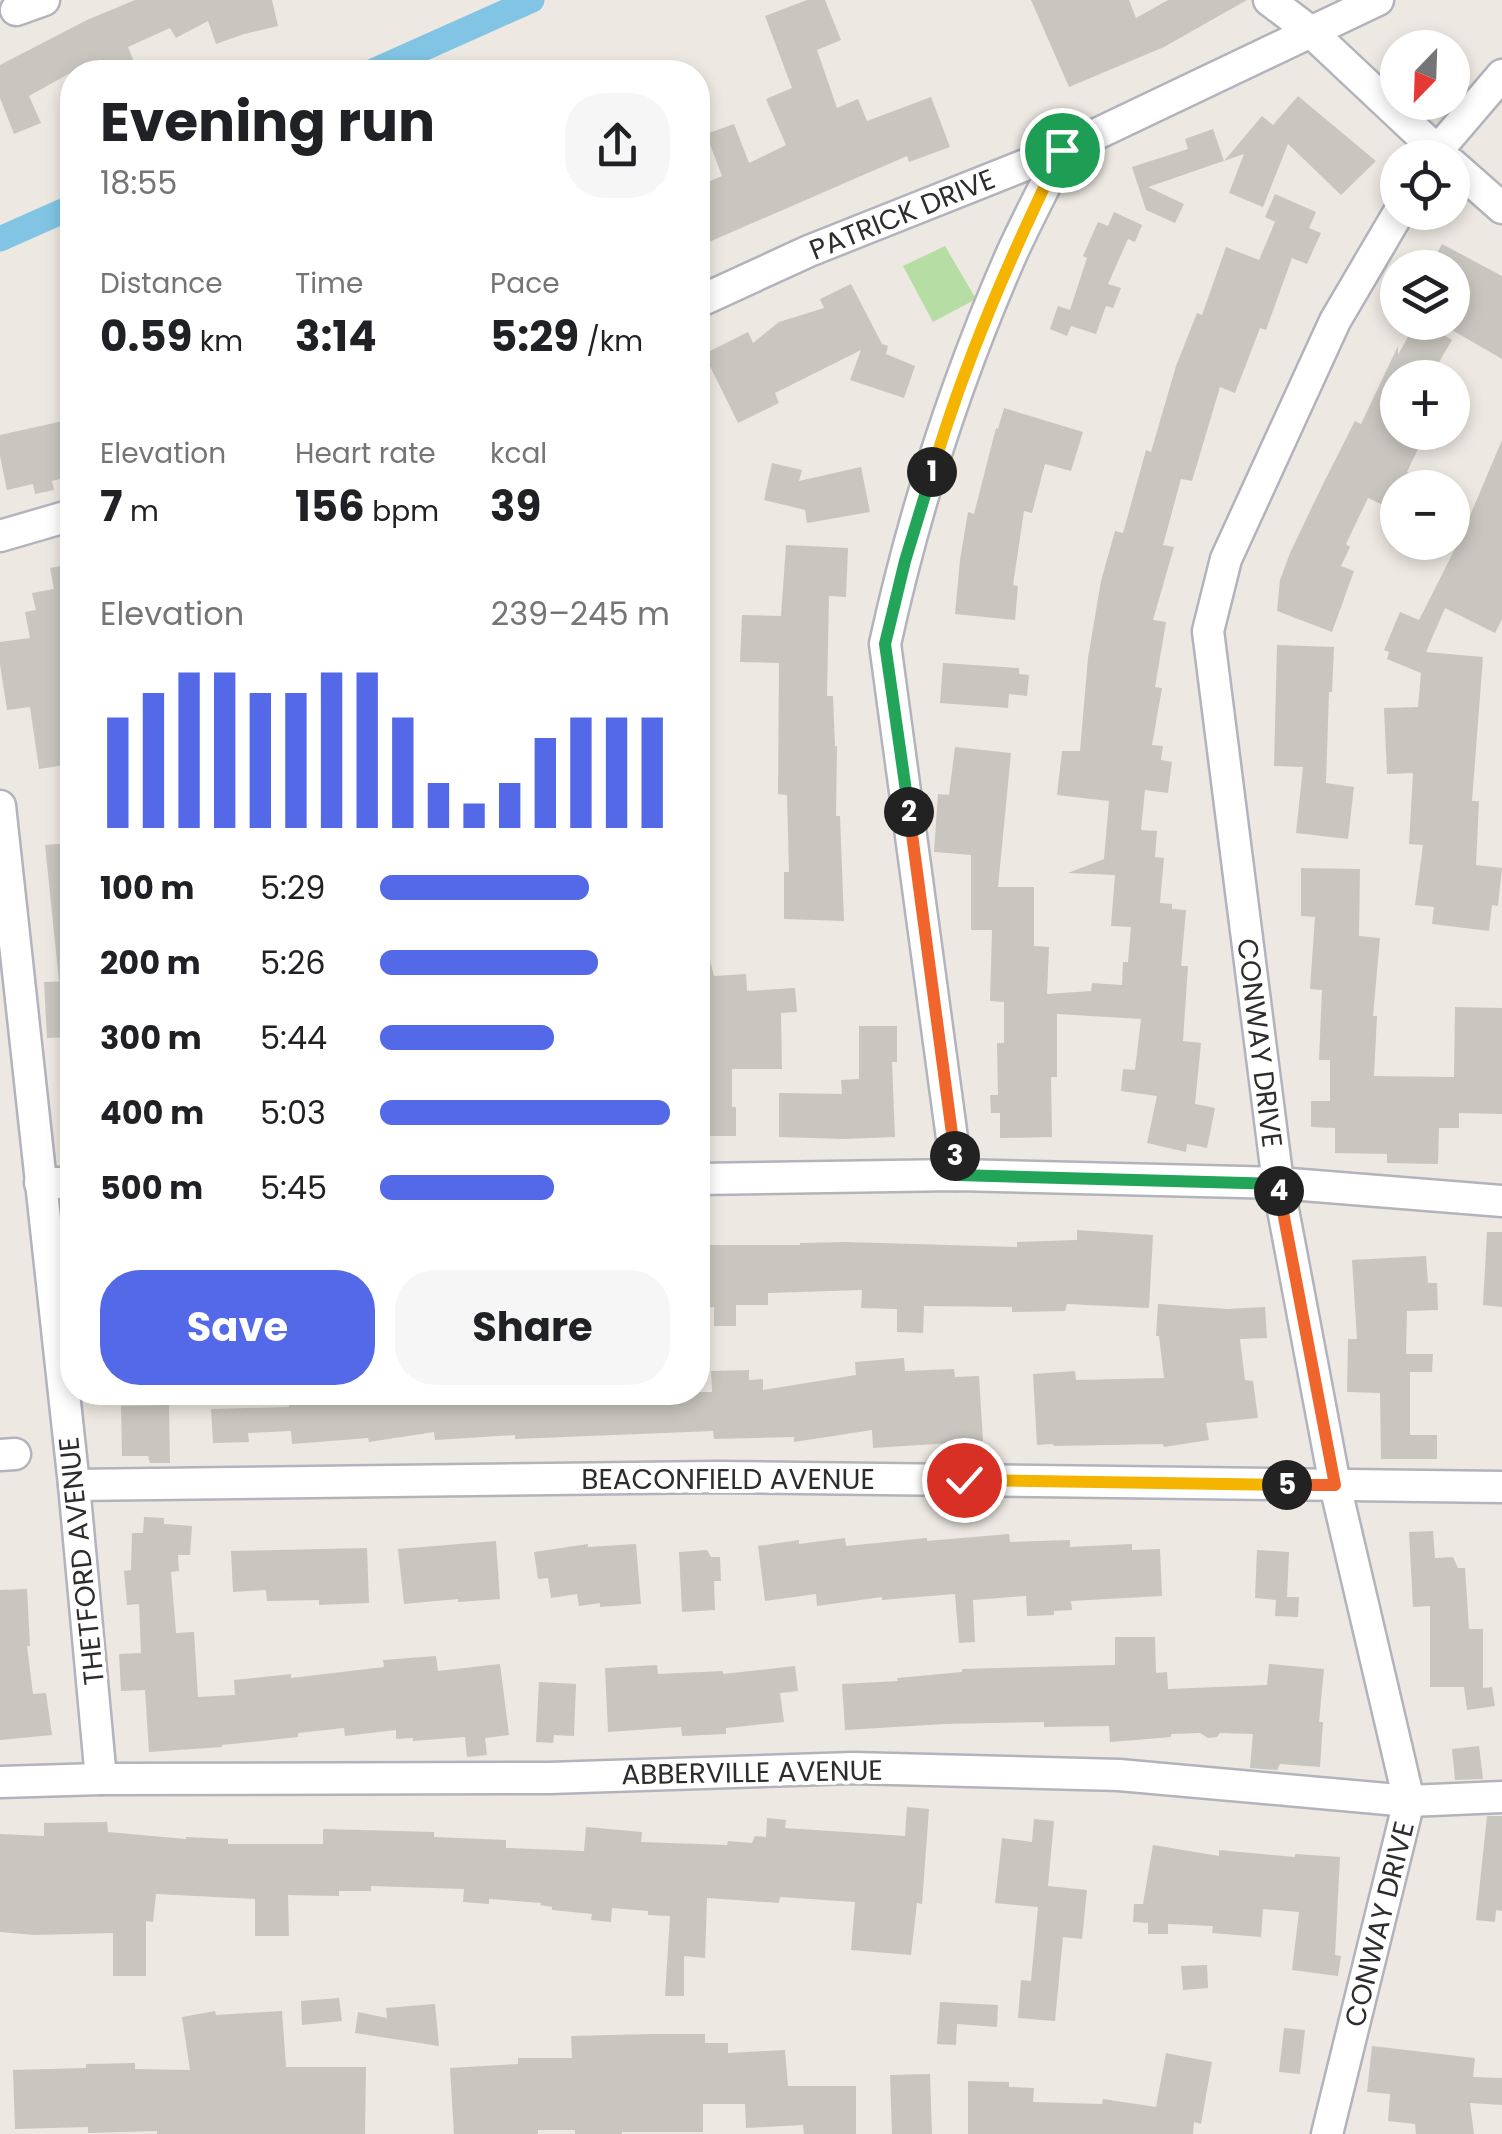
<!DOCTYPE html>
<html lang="en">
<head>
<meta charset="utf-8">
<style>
	body { margin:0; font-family:Poppins,sans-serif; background:#f6f6f6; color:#202124; height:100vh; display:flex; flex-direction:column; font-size:38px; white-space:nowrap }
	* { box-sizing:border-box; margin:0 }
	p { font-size:32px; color:#757577 }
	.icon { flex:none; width:55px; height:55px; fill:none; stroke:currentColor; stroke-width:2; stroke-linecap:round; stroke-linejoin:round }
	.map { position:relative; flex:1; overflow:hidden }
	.details { position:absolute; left:60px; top:60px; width:650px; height:1345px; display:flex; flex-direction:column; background:#fff; border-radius:40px; box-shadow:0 5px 15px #0003 }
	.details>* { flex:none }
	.needle { width:65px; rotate:203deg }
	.tools { position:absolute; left:1380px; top:30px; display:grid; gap:20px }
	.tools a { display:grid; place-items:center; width:90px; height:90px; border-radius:50%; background:#fff; box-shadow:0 5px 15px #0003; font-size:50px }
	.pin { position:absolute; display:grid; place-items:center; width:85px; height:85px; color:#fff; margin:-42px; border:5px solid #fff; border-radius:50%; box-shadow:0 2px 10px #0007 }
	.km { position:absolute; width:50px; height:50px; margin:-25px; border-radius:50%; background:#222; color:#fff; font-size:28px; line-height:50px; text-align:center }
	.round { display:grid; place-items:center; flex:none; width:105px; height:105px; border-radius:40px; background:#f6f6f6 }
	.head { display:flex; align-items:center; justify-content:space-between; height:170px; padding:0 40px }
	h1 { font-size:55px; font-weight:700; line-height:75px }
	.figures { display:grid; grid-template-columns:repeat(3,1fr); gap:15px; height:170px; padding:10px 40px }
	.figures div { display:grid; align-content:center }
	.figures b { font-size:42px; font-weight:700 }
	.figures small { font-size:28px; font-weight:400 }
	.figures p { font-size:28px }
	.chart { height:280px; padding:20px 40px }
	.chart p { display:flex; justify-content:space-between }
	.chart svg { width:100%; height:180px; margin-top:10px; stroke:#5469e7; stroke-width:6 }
	.action { display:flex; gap:20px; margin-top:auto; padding:20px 40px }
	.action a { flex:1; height:115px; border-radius:40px; background:#5469e7; color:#fff; font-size:40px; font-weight:700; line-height:115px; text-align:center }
	.action a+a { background:#f6f6f6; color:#202124 }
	ul { padding:0 40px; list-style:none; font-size:32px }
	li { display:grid; grid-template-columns:160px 120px 1fr; align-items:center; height:75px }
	li i { height:25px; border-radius:12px; background:#5469e7 }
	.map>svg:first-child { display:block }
	.green { fill:#b5dda4 }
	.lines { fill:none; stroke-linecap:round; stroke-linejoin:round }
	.canal { stroke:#81c4e3; stroke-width:25 }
	.building { fill:#c9c6bf }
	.minor-casing { stroke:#b2b3bc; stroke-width:35 }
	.minor { stroke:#fff; stroke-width:30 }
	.split-1-casing { stroke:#fff; stroke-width:20 }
	.split-2-casing { stroke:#fff; stroke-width:20 }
	.split-3-casing { stroke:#fff; stroke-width:20 }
	.split-4-casing { stroke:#fff; stroke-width:20 }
	.split-5-casing { stroke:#fff; stroke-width:20 }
	.split-6-casing { stroke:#fff; stroke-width:20 }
	.split-1 { stroke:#f5b400; stroke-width:12 }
	.split-2 { stroke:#22a559; stroke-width:12 }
	.split-3 { stroke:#f0652b; stroke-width:12 }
	.split-4 { stroke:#22a559; stroke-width:12 }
	.split-5 { stroke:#f0652b; stroke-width:12 }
	.split-6 { stroke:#f5b400; stroke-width:12 }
	.labels { text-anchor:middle; stroke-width:8; stroke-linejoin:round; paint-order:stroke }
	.street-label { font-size:28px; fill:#2d2d2d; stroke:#fff }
</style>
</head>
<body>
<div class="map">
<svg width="1502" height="2134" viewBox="0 0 1502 2134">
	<rect width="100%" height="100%" fill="#ede8e1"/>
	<!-- green -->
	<polygon class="green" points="945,246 976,299 933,322 903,266"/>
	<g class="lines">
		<!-- canal -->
		<g class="canal">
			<polyline points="371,72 532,0"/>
			<polyline points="0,239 72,207"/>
		</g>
	</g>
	<!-- building -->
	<g class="building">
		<polygon points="135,0 272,0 278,26 244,34 216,44 208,21 176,38 170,28 128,47 138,72 72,72 29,96 41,123 14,134 0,98 0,65 87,20"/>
		<polygon points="807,0 825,0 841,40 817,50 837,108 858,99 867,121 931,97 950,147 909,162 907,156 709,242 698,213 698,186 722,176 706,134 734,124 749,163 786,145 766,99 792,88 765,16"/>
		<polygon points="1031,0 1129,0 1136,18 1168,0 1247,0 1164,47 1069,87"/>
		<polygon points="1298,96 1376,161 1341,195 1288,144 1263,207 1229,193 1244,154 1148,187 1184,204 1175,223 1146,210 1132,167 1188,149 1185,139 1213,129 1224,161 1262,116 1273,125"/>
		<polygon points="1275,194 1316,212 1309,228 1321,233 1307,264 1292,258 1266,330 1260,328 1235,393 1220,387 1192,481 1181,479 1163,545 1174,547 1153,620 1166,622 1155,687 1162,688 1152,745 1163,746 1161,760 1172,762 1168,793 1145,790 1141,830 1157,831 1155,857 1164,858 1160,903 1172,904 1172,909 1186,910 1181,966 1188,966 1183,1041 1201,1043 1195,1104 1215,1108 1207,1148 1187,1144 1186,1152 1147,1143 1157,1096 1121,1091 1123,1069 1135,1070 1141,1019 1057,1014 1057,1077 1051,1077 1052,1137 1000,1138 1000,1113 991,1113 990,1095 998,1095 997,1043 1004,1043 1004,1002 990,1001 992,930 971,930 971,855 934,852 938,794 949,795 955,747 1011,753 998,887 1034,887 1034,946 1049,947 1047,994 1091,991 1092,983 1122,985 1123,962 1128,962 1131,927 1111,926 1115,875 1068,873 1104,859 1109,801 1057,795 1062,751 1080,751 1088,658 1101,581 1115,531 1123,533 1146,450 1151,452 1176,366 1197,313 1202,315 1226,247 1259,260 1275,222 1265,217"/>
		<polygon points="1114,212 1142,225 1135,242 1128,239 1108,284 1121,288 1113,308 1106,306 1096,334 1071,326 1067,336 1050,329 1058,306 1070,310 1087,258 1083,256 1098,222 1108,226"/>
		<polygon points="1442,244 1502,276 1502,359 1452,330 1452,268 1429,268"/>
		<polygon points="851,284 882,344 888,346 886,354 915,366 904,398 850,380 861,350 775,393 779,403 738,423 704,354 748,332 753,343 779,322 824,308 820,299"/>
		<polygon points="1416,322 1422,322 1452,340 1432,374 1419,367 1414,378 1398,378 1398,432 1426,432 1407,472 1440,488 1398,488 1398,512 1368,498 1346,544 1350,547 1341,566 1354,571 1332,632 1277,611 1280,580 1290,553 1323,484 1355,421 1361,424 1398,346 1398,355"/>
		<polygon points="1004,408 1083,432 1071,471 1045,464 1032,513 1024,511 1013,585 1018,586 1015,620 955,614 960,560 968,512 974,514 996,428 998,429"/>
		<polygon points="72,419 72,476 52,481 54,490 35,494 33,484 7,490 0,456 0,435"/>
		<polygon points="1502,440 1502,619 1495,633 1445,608 1426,652 1483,657 1472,801 1479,801 1476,865 1502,868 1498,906 1492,905 1489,931 1432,924 1434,907 1415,905 1423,845 1409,844 1413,773 1387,774 1384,708 1418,707 1421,673 1387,659 1389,652 1384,650 1400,612 1419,620 1461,537"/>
		<polygon points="772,463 802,470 799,481 861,467 870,512 807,523 805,510 764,500"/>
		<polygon points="786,545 848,548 846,597 829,596 827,696 833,696 835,746 837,746 836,816 840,816 844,921 784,919 784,872 789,872 787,795 778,794 779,663 740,662 742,615 781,616"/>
		<polygon points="72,564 72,764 39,769 30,707 7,710 0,664 0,642 30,638 25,612 36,610 32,593 54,589 50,568"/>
		<polygon points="1277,645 1334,647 1332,692 1329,692 1326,783 1354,787 1348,839 1296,833 1303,767 1274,766"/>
		<polygon points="943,663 1019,668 1019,674 1029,675 1027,696 1009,694 1008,708 940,703"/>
		<polygon points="72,843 72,980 59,981 45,845"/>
		<polygon points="1301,868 1360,869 1359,936 1380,938 1373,1016 1377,1016 1374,1076 1454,1077 1455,1007 1502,1008 1502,1114 1459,1113 1459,1128 1439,1128 1438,1164 1387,1163 1387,1154 1335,1153 1335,1128 1311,1127 1311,1101 1330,1101 1330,1060 1319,1060 1322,990 1310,989 1315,917 1301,916"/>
		<polygon points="704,937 714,976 746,974 747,991 795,988 797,1012 781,1013 782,1069 732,1069 732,1107 736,1107 736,1136 701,1136 700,1088 698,1088 698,938"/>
		<polygon points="72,981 72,1037 47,1038 44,982"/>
		<polygon points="859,1026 897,1026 897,1062 892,1062 895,1137 844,1139 779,1137 779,1093 842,1094 841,1080 859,1079"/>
		<polygon points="1077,1230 1153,1235 1149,1308 1067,1304 1065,1311 1012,1312 1012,1307 924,1306 923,1333 897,1332 897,1309 861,1308 862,1290 768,1293 768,1305 736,1305 736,1326 714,1326 714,1307 698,1308 698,1245 800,1245 800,1243 846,1242 1017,1247 1017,1242 1077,1240"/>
		<polygon points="1487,1232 1502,1232 1502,1307 1483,1305"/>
		<polygon points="1426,1256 1428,1283 1437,1283 1438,1310 1407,1311 1406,1354 1433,1354 1432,1372 1410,1372 1410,1435 1437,1435 1437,1459 1381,1459 1380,1393 1347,1392 1348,1339 1357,1339 1352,1260"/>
		<polygon points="1158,1304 1227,1309 1265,1307 1267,1338 1240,1339 1245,1380 1253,1381 1258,1418 1206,1423 1209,1440 1164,1447 1163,1444 1054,1446 1053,1444 1037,1445 1033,1374 1075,1371 1076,1380 1164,1378 1159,1336 1156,1336"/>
		<polygon points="904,1358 905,1371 954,1369 955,1377 979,1376 983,1441 873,1448 872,1430 794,1442 794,1437 714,1439 713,1431 515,1439 515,1435 435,1440 434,1432 369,1442 368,1438 292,1444 291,1431 248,1433 249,1442 213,1443 211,1409 289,1407 288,1392 410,1392 411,1403 445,1400 444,1392 550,1392 551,1396 594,1392 712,1392 711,1371 749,1370 749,1380 763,1379 763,1390 856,1375 855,1362"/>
		<polygon points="169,1405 170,1463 150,1463 148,1456 122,1456 121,1406"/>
		<polygon points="144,1517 164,1518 164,1524 192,1526 190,1555 178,1555 179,1571 171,1572 176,1633 194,1632 198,1697 235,1695 234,1680 291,1674 291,1678 384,1667 383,1660 436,1656 438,1671 500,1664 509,1735 485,1738 487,1755 467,1757 465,1737 413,1741 413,1738 396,1739 396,1730 345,1736 344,1728 298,1733 298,1737 222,1745 222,1747 149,1752 145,1690 121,1691 119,1654 141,1653 139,1604 127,1605 124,1571 131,1570 132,1533 143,1533"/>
		<polygon points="1433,1531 1435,1558 1453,1557 1458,1568 1465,1568 1469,1629 1483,1629 1483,1688 1492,1687 1495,1706 1467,1710 1464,1687 1430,1687 1430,1606 1413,1607 1409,1532"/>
		<polygon points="1009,1534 1010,1542 1070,1540 1070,1547 1132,1544 1132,1550 1160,1549 1162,1596 1071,1601 1072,1610 1054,1611 1054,1615 1027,1616 1026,1596 973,1600 975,1642 959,1643 955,1594 882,1600 882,1597 817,1606 816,1594 765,1601 758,1546 799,1540 799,1544 845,1538 846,1546 927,1538 927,1541"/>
		<polygon points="496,1541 500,1599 458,1602 458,1599 404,1604 398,1549"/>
		<polygon points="588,1544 588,1547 636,1544 641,1604 600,1607 600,1603 579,1606 577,1594 551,1598 548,1578 538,1579 534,1552"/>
		<polygon points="367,1548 369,1603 319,1605 319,1600 267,1601 266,1590 233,1592 231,1551"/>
		<polygon points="707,1550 711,1557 720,1557 721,1581 714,1581 715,1610 682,1612 679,1552"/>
		<polygon points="1257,1550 1289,1552 1287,1597 1299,1597 1298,1617 1275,1616 1276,1600 1255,1598"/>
		<polygon points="27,1589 30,1646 27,1646 33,1694 46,1693 52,1735 0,1740 0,1590"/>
		<polygon points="1115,1637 1155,1637 1156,1673 1167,1672 1168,1689 1267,1685 1269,1664 1324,1669 1319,1722 1323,1722 1320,1767 1280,1764 1277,1770 1250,1768 1253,1734 1220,1733 1217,1737 1208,1738 1200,1733 1171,1734 1171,1737 1110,1742 1109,1726 1044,1727 1044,1722 945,1724 845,1730 842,1684 898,1681 897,1678 962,1672 962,1669 1115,1665"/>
		<polygon points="657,1665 658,1674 723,1671 723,1674 795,1666 798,1691 780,1693 784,1722 726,1728 726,1734 682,1736 681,1727 608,1732 605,1668"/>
		<polygon points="539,1682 576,1684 574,1736 554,1735 553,1743 536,1742"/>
		<polygon points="1479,1746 1483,1779 1455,1780 1452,1749"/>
		<polygon points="907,1807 929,1809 922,1904 917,1903 911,1955 851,1950 855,1902 780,1897 779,1903 707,1898 705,1958 684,1956 684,1996 665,1996 670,1916 648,1915 648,1911 612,1908 611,1922 591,1920 592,1914 552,1910 552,1907 540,1905 541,1903 489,1899 489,1904 463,1902 464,1889 371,1886 371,1891 339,1891 339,1896 288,1895 289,1936 255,1936 255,1899 156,1894 153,1922 146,1921 146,1976 113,1976 113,1933 34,1935 0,1932 0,1834 44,1836 44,1823 107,1822 108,1832 186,1839 186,1837 228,1839 228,1844 323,1844 323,1829 434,1832 434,1837 506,1840 506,1848 584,1851 586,1827 642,1832 641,1842 727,1845 728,1841 752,1843 755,1836 766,1837 767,1818 786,1820 785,1828 905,1836"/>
		<polygon points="1487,1816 1502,1816 1502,1911 1496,1910 1495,1922 1476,1920"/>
		<polygon points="1034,1819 1054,1821 1048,1886 1087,1890 1082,1939 1063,1937 1055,2021 1018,2018 1021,1980 1031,1981 1038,1907 995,1903 1002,1838 1032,1842"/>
		<polygon points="1153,1845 1219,1856 1219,1850 1295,1857 1295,1854 1340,1857 1335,1955 1341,1956 1338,1976 1292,1970 1299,1912 1263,1909 1261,1937 1212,1933 1213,1926 1168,1924 1168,1934 1148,1934 1148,1923 1133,1922 1134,1904 1143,1904"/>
		<polygon points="1207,1965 1208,1988 1183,1990 1181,1966"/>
		<polygon points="339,1998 342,2021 302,2025 301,2001"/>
		<polygon points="940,2002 998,2005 997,2027 957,2024 956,2045 937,2044"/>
		<polygon points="435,2004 439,2046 355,2033 358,2012 387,2018 386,2008"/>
		<polygon points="215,2011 216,2015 282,2011 286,2067 366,2067 365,2134 157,2134 157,2131 88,2133 88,2127 15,2129 13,2070 86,2068 86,2064 135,2063 135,2069 190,2070 182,2017"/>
		<polygon points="1284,2028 1305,2030 1300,2074 1279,2072"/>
		<polygon points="651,2034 705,2034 705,2043 728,2043 728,2053 785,2050 788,2086 856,2086 856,2134 804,2134 803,2125 746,2128 745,2104 703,2104 703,2132 622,2132 622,2134 575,2134 575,2130 538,2130 538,2134 454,2134 450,2068 518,2064 518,2058 572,2058 571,2036"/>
		<polygon points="1372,2046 1475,2058 1473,2077 1502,2078 1502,2105 1470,2103 1474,2134 1416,2134 1415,2124 1388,2121 1390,2094 1367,2092"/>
		<polygon points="1166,2053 1212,2062 1201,2124 1194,2122 1193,2134 968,2134 968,2081 1009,2082 1009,2087 1034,2088 1033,2102 1102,2104 1103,2099 1156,2107"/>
		<polygon points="930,2074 932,2134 892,2134 890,2075"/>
	</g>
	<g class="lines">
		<defs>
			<g id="minor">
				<polyline points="1269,0 1311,32 1445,158"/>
				<polyline points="16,10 44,0"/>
				<polyline points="1431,158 1502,75"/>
				<polyline points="1452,164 1502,208"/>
				<polyline points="698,302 809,251 1063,150 1378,0"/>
				<polyline points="0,536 72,515"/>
				<polyline points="0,806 74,1485 101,1779"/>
				<path d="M 957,1175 L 885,644 C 914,511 957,378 1012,253 C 1028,218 1046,184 1063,150"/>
				<polyline points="698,1179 957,1175 1278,1183 1502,1201"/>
				<polyline points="40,1183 72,1183"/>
				<polyline points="0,1455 15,1454"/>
				<polyline points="74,1485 716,1477 1502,1487"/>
				<polyline points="0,1782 101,1779 549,1778 853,1768 1119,1775 1409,1801 1502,1797"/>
				<polyline points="1327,2134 1409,1801 1335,1485 1278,1183 1208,631 1226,559 1335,321 1399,212"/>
			</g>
		</defs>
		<!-- minor casing -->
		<use href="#minor" class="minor-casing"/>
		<!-- minor -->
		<use href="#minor" class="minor"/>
	</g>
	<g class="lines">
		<defs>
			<path id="split-1" d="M 932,472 C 965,360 1011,255 1062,150"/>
			<polyline id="split-2" points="909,812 885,644 905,561 932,472"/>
			<polyline id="split-3" points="909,812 955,1156"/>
			<polyline id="split-4" points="955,1156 957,1175 1278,1184 1279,1191"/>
			<polyline id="split-5" points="1279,1191 1335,1485 1287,1485"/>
			<polyline id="split-6" points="964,1480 1287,1485"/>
		</defs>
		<!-- split-1 casing -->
		<use href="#split-1" class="split-1-casing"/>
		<!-- split-2 casing -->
		<use href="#split-2" class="split-2-casing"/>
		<!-- split-3 casing -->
		<use href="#split-3" class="split-3-casing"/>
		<!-- split-4 casing -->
		<use href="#split-4" class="split-4-casing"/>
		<!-- split-5 casing -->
		<use href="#split-5" class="split-5-casing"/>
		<!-- split-6 casing -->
		<use href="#split-6" class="split-6-casing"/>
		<!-- split-1 -->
		<use href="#split-1" class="split-1"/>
		<!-- split-2 -->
		<use href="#split-2" class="split-2"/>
		<!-- split-3 -->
		<use href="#split-3" class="split-3"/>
		<!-- split-4 -->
		<use href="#split-4" class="split-4"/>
		<!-- split-5 -->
		<use href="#split-5" class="split-5"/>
		<!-- split-6 -->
		<use href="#split-6" class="split-6"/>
	</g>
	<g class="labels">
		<!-- street labels -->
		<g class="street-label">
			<text transform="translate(902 214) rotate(-22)" y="10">PATRICK DRIVE</text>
			<text transform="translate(1260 1043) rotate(83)" y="10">CONWAY DRIVE</text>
			<text x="728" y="1489">BEACONFIELD AVENUE</text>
			<text transform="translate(81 1561) rotate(-96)" y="10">THETFORD AVENUE</text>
			<text transform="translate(752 1772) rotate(-1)" y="10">ABBERVILLE AVENUE</text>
			<text transform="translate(1379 1924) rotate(-76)" y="10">CONWAY DRIVE</text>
		</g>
	</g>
</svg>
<div class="tools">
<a><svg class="needle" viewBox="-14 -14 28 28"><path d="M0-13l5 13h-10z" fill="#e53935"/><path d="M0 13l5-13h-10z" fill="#757577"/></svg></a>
<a><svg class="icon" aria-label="locate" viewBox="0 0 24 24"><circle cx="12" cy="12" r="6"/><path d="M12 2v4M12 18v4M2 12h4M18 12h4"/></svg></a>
<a><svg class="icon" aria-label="layers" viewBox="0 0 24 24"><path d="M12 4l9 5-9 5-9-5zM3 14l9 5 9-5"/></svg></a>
<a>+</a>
<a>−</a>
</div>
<div class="pin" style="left:1062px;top:150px;background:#1e9e55"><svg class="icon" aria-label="arrive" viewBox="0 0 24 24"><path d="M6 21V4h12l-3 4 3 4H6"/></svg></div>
<div class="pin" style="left:964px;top:1480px;background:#d93025"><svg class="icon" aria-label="check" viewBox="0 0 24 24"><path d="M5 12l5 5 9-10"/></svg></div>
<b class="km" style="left:932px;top:472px">1</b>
<b class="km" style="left:909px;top:812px">2</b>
<b class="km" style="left:955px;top:1156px">3</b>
<b class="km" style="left:1279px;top:1191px">4</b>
<b class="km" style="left:1287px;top:1485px">5</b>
<section class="details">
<div class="head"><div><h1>Evening run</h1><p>18:55</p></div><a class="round"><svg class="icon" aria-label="share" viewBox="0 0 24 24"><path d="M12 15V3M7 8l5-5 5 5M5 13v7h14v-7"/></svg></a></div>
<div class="figures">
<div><p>Distance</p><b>0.59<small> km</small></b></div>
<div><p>Time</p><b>3:14</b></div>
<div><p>Pace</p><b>5:29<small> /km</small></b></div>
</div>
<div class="figures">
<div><p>Elevation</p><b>7<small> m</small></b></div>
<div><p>Heart rate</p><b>156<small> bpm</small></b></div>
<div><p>kcal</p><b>39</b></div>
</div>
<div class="chart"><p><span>Elevation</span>239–245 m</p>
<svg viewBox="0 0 160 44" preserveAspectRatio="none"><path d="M5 44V17M15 44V11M25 44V6M35 44V6M45 44V11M55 44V11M65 44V6M75 44V6M85 44V17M95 44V33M105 44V38M115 44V33M125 44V22M135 44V17M145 44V17M155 44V17"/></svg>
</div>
<ul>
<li><b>100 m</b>5:29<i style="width:72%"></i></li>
<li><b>200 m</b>5:26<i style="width:75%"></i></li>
<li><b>300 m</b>5:44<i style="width:60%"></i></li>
<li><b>400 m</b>5:03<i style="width:100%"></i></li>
<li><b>500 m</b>5:45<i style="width:60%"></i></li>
</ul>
<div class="action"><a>Save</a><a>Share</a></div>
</section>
</div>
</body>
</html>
